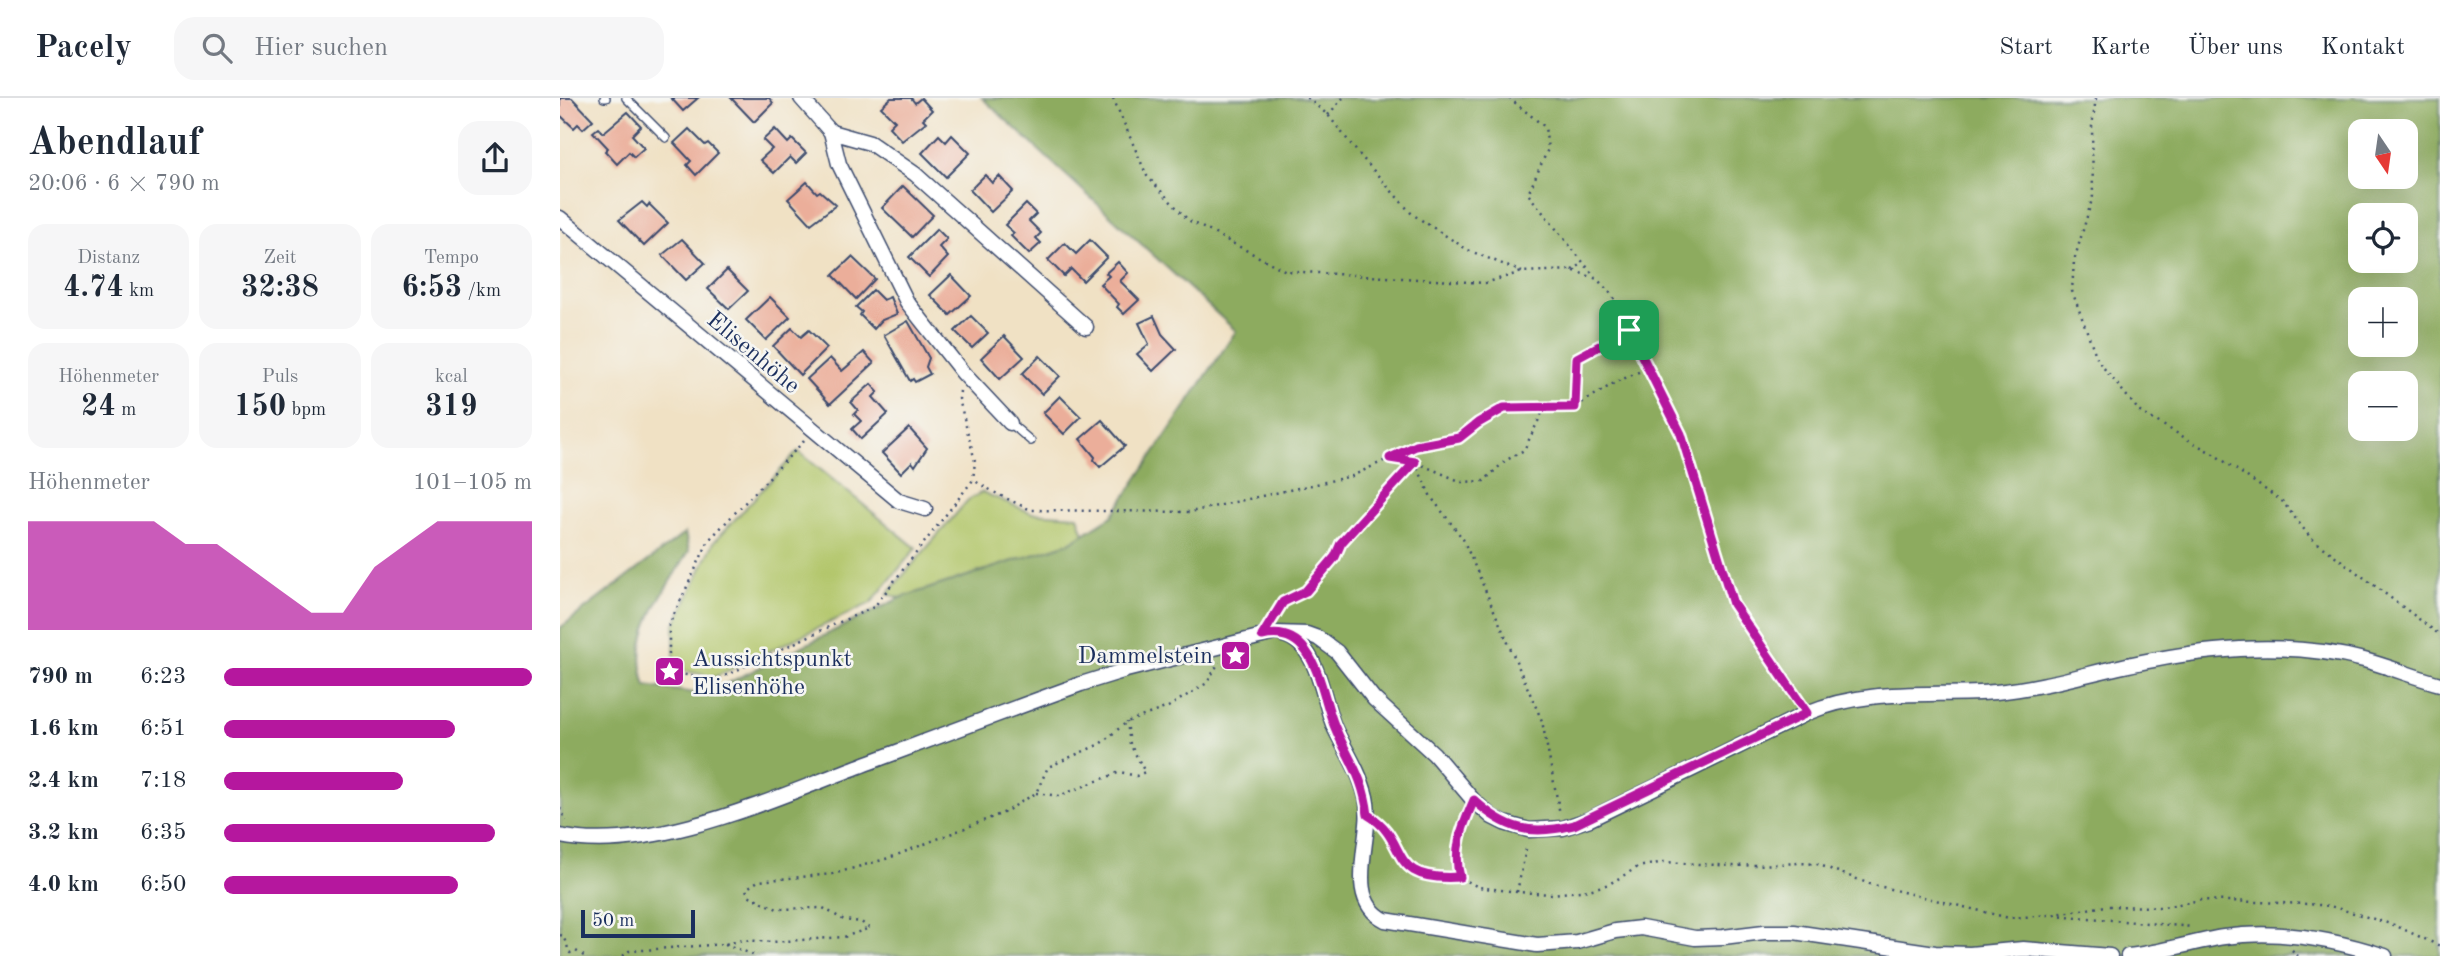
<!DOCTYPE html>
<html lang="de">
<head>
<meta charset="utf-8">
<style>
	body { margin:0; font-family:"Old Standard TT",serif; background:#f6f6f7; color:#1f2937; height:100vh; display:flex; flex-direction:column; font-size:26px; white-space:nowrap }
	* { box-sizing:border-box; margin:0 }
	p { font-size:23px; color:#747a83 }
	.icon { flex:none; width:38px; height:38px; fill:none; stroke:currentColor; stroke-width:2; stroke-linecap:round; stroke-linejoin:round }
	.map { position:relative; flex:1; overflow:hidden }
	.sheet { display:flex; flex-direction:column; background:#fff; width:560px }
	.sheet>* { flex:none }
	.needle { width:46px; rotate:167deg }
	.buttons { position:absolute; left:1788px; top:21px; display:grid; gap:14px }
	.buttons a { display:grid; place-items:center; width:70px; height:70px; border-radius:14px; background:#fff; box-shadow:0 7px 28px #0002; font-size:35px }
	.scale { position:absolute; left:21px; bottom:18px; width:114px; box-sizing:border-box; padding-left:7px; border:4px solid #1b2f5e; border-top:0; font-size:19px; line-height:24px; white-space:nowrap; color:#1b2f5e; -webkit-text-stroke:5px #f6f6f2; paint-order:stroke }
	.pin { position:absolute; display:grid; place-items:center; width:60px; height:60px; color:#fff; margin:-30px; border-radius:14px; box-shadow:0 4px 10px #0006 }
	.round { display:grid; place-items:center; flex:none; width:74px; height:74px; border-radius:21px; background:#f6f6f7 }
	.headline { display:flex; align-items:center; justify-content:space-between; height:119px; padding:0 28px }
	h1 { font-size:38px; font-weight:700; line-height:52px }
	.figures { display:grid; grid-template-columns:repeat(3,1fr); gap:10px; height:119px; padding:7px 28px }
	.figures div { display:grid; align-content:center; border-radius:18px; background:#f6f6f7; text-align:center }
	.figures b { font-size:30px; font-weight:700 }
	.figures small { font-size:19px; font-weight:400 }
	.figures p { font-size:19px }
	.chart { height:196px; padding:14px 28px }
	.chart p { display:flex; justify-content:space-between }
	.chart svg { width:100%; height:126px; margin-top:7px; fill:#b5179e; opacity:.7 }
	ul { padding:0 28px; list-style:none; font-size:23px }
	li { display:grid; grid-template-columns:112px 84px 1fr; align-items:center; height:52px }
	li i { height:18px; border-radius:9px; background:#b5179e }
	header { display:flex; align-items:center; gap:42px; box-sizing:border-box; height:98px; padding:0 35px; background:#fff; border-bottom:2px solid #e0e1e3 }
	header strong { font-size:33px }
	nav { display:flex; gap:38px; margin-inline-start:auto; font-size:24px }
	.search { width:490px; height:63px; background:#f6f6f7; display:flex; align-items:center; gap:18px; box-sizing:border-box; padding:0 24px; border-radius:21px; color:#747a83; font-size:26px }
	main { display:flex; flex:1; min-height:0 }
	.map>svg:first-child { display:block }
	.green { fill:#b2c66a; stroke:#667a64; stroke-width:2 }
	.forest { fill:#8dab5e; stroke:#546d5e; stroke-width:2; fill-rule:evenodd }
	.building { fill:#ebae9a }
	.lines { fill:none; stroke-linecap:round; stroke-linejoin:round }
	.service-casing { stroke:#3b4a6d; stroke-width:10 }
	.minor-casing { stroke:#3b4a6d; stroke-width:17 }
	.path { stroke:#3b4a6d; stroke-width:2.5; stroke-dasharray:2 5; stroke-linecap:butt }
	.service { stroke:#fff; stroke-width:7 }
	.minor { stroke:#fff; stroke-width:14 }
	.route-casing { stroke:#fff; stroke-width:14 }
	.route { stroke:#b5179e; stroke-width:9 }
	.labels { text-anchor:middle; stroke-width:5; stroke-linejoin:round; paint-order:stroke }
	.street-label { font-size:24px; fill:#1b2f5e; stroke:#f6f6f2 }
	.poi-label { font-size:24px; fill:#1b2f5e; stroke:#f6f6f2; text-anchor:end }
</style>
</head>
<body>
<header>
<strong>Pacely</strong>
<div class="search"><svg class="icon" aria-label="search" viewBox="0 0 24 24"><circle cx="10" cy="10" r="6"/><path d="M15 15l6 6"/></svg>Hier suchen</div>
<nav><a>Start</a><a>Karte</a><a>Über uns</a><a>Kontakt</a></nav>
</header>
<main>
<section class="sheet">
<div class="headline"><div><h1>Abendlauf</h1><p>20:06 · 6 × 790 m</p></div><a class="round"><svg class="icon" aria-label="share" viewBox="0 0 24 24"><path d="M12 15V3M7 8l5-5 5 5M5 13v7h14v-7"/></svg></a></div>
<div class="figures">
<div><p>Distanz</p><b>4.74<small> km</small></b></div>
<div><p>Zeit</p><b>32:38</b></div>
<div><p>Tempo</p><b>6:53<small> /km</small></b></div>
</div>
<div class="figures">
<div><p>Höhenmeter</p><b>24<small> m</small></b></div>
<div><p>Puls</p><b>150<small> bpm</small></b></div>
<div><p>kcal</p><b>319</b></div>
</div>
<div class="chart"><p><span>Höhenmeter</span>101–105 m</p>
<svg viewBox="0 0 160 44" preserveAspectRatio="none"><path d="M0 44V6L10 6L20 6L30 6L40 6L50 14L60 14L70 22L80 30L90 38L100 38L110 22L120 14L130 6L140 6L150 6L160 6V44z"/></svg>
</div>
<ul>
<li><b>790 m</b>6:23<i style="width:100%"></i></li>
<li><b>1.6 km</b>6:51<i style="width:75%"></i></li>
<li><b>2.4 km</b>7:18<i style="width:58%"></i></li>
<li><b>3.2 km</b>6:35<i style="width:88%"></i></li>
<li><b>4.0 km</b>6:50<i style="width:76%"></i></li>
</ul>
</section>
<div class="map">
<svg width="1880" height="858" viewBox="0 0 1880 858">
	<rect width="100%" height="100%" fill="#f6f6f2"/>
	<filter id="ink" filterUnits="userSpaceOnUse"><feTurbulence type="fractalNoise" baseFrequency=".0143" numOctaves="2"/><feDisplacementMap in="SourceGraphic" scale="14" xChannelSelector="R" yChannelSelector="G"/><feConvolveMatrix kernelMatrix="1 2 1 2 8 2 1 2 1" color-interpolation-filters="sRGB"/></filter>
	<filter id="wash" filterUnits="userSpaceOnUse"><feTurbulence type="fractalNoise" baseFrequency=".00686" numOctaves="4" result="noise"/><feDisplacementMap in="SourceGraphic" scale="28" xChannelSelector="R" yChannelSelector="G"/><feGaussianBlur stdDeviation="1.57" result="paint"/><feColorMatrix in="noise" values="0 0 0 0 0 0 0 0 0 0 0 0 0 0 0 0 0 1.4 0 .05"/><feComposite in="paint" operator="in"/></filter>
	<g filter="url(#wash)">
		<rect width="100%" height="100%" fill="#f0e1c4"/>
		<!-- green -->
		<g class="green">
			<polygon points="238,353 356,450 311,505 155,579 114,571 114,528 154,444"/>
			<polygon points="422,394 472,415 518,418 524,436 509,445 340,500 327,496 408,402"/>
		</g>
		<!-- forest -->
		<path class="forest" d="M 422,0 L 1880,0 L 1880,858 L 0,858 L 0,530 L 125,435 L 129,453 C 104,495 68,536 86,588 L 135,595 L 158,590 L 340,500 L 509,445 L 552,418 L 676,233 ZM 1801,33 L 1846,33 L 1846,79 L 1801,79 ZM 1801,117 L 1846,117 L 1846,163 L 1801,163 ZM 1801,201 L 1846,201 L 1846,247 L 1801,247 ZM 1801,285 L 1846,285 L 1846,331 L 1801,331 Z"/>
		<g id="blocks">
			<!-- building -->
			<g class="building">
				<polygon points="0,0 12,0 33,22 23,31 18,26 14,30 1,18 0,19"/>
				<polygon points="111,0 138,0 123,13"/>
				<polygon points="171,0 209,0 213,5 194,24"/>
				<polygon points="331,0 351,0 355,5 361,0 372,12 363,21 366,24 342,43 329,29 335,23 321,9"/>
				<polygon points="68,14 81,28 72,37 84,50 74,59 69,54 57,66 45,53 48,50 33,34 38,30 43,35"/>
				<polygon points="129,31 145,47 148,45 158,55 136,77 127,67 131,63 114,45"/>
				<polygon points="215,31 228,45 232,41 246,55 236,65 230,59 214,75 200,62 212,51 203,42"/>
				<polygon points="379,37 386,44 392,37 410,55 386,79 362,55"/>
				<polygon points="425,77 432,85 439,78 453,93 431,114 410,92"/>
				<polygon points="247,84 257,95 260,93 276,107 251,126 228,101"/>
				<polygon points="343,88 373,117 352,139 322,110"/>
				<polygon points="82,104 87,109 89,106 108,125 84,148 59,122"/>
				<polygon points="466,106 476,116 469,123 481,135 476,140 481,145 469,156 451,138 454,135 445,127"/>
				<polygon points="377,131 387,141 379,149 388,159 369,179 349,159"/>
				<polygon points="122,141 145,165 126,182 102,157"/>
				<polygon points="530,142 547,159 523,183 511,171 504,178 488,162 505,145 516,156"/>
				<polygon points="292,159 315,181 296,201 273,177"/>
				<polygon points="558,164 568,175 560,183 579,202 564,216 557,209 559,206 540,186 549,178 546,175"/>
				<polygon points="167,172 188,193 169,211 148,191"/>
				<polygon points="391,177 411,198 390,217 370,197"/>
				<polygon points="313,192 323,202 330,199 337,216 322,222 314,231 300,217 302,214 296,209"/>
				<polygon points="210,199 230,219 206,242 186,222"/>
				<polygon points="411,218 428,235 412,250 395,233"/>
				<polygon points="594,218 602,236 616,251 593,273 577,256 589,246 579,225"/>
				<polygon points="348,223 369,260 366,269 370,276 355,284 353,281 350,283 324,237"/>
				<polygon points="232,230 241,239 249,232 267,250 240,277 213,248"/>
				<polygon points="444,238 464,259 440,281 421,260"/>
				<polygon points="304,254 314,265 270,306 247,281 270,260 282,273"/>
				<polygon points="480,258 500,278 482,296 462,276"/>
				<polygon points="311,286 318,294 313,299 328,316 301,341 292,331 301,323 294,316 298,312 291,304"/>
				<polygon points="500,298 521,319 504,336 483,315"/>
				<polygon points="542,322 565,348 540,369 534,362 535,359 520,341"/>
				<polygon points="349,330 367,350 355,368 352,364 341,375 322,355"/>
				<polygon points="189,557 193,564 187,567 183,560"/>
			</g>
		</g>
	</g>
	<g filter="url(#ink)">
		<use href="#blocks" fill-opacity="0" stroke="#3b4a6d" stroke-width="2"/>
		<g class="lines">
			<defs>
				<g id="service">
					<polyline points="44,0 46,0"/>
					<polyline points="66,0 106,40"/>
					<polyline points="450,325 471,343"/>
				</g>
				<g id="minor">
					<polyline points="241,0 271,34 279,66 347,204 403,275 450,325"/>
					<polyline points="271,34 310,45 355,76 526,229"/>
					<polyline points="0,120 339,403 365,411"/>
					<path d="M 723,537 C 760,546 762,603 775,631 C 786,653 800,674 806,699 C 815,737 781,800 825,822 L 977,847 L 1017,844 L 1055,833 L 1081,830 L 1135,840 L 1163,839 L 1204,834 L 1234,834 L 1375,855 L 1410,856 L 1463,851 L 1550,858"/>
					<path d="M 0,738 C 91,757 212,701 297,669 C 372,641 446,613 521,586 L 566,572 L 715,535 L 747,536 L 758,540 L 777,554 L 814,601 L 874,656 L 913,702 L 932,719 L 944,725 L 969,732 L 1003,730 L 1030,721 L 1247,615 C 1308,589 1372,599 1436,594 C 1489,589 1541,571 1593,562 C 1661,549 1736,544 1804,562 C 1830,569 1854,579 1880,586"/>
					<path d="M 1568,858 C 1600,855 1632,844 1664,839 C 1718,831 1773,841 1825,858"/>
				</g>
			</defs>
			<!-- service casing -->
			<use href="#service" class="service-casing"/>
			<!-- minor casing -->
			<use href="#minor" class="minor-casing"/>
			<!-- path -->
			<g class="path">
				<polyline points="553,0 587,78 628,122 726,173 925,185 962,174 1012,172 1037,181 1053,198 1121,336 1173,506 1239,604"/>
				<polyline points="747,0 768,17 798,55 852,116 908,152 962,174"/>
				<polyline points="949,0 985,29 988,51 968,96 1035,179"/>
				<polyline points="1536,0 1532,28 1533,98 1514,163 1512,193 1538,263 1580,314 1655,357 1722,403 1750,439 1880,537"/>
				<polyline points="768,17 783,0"/>
				<polyline points="1012,172 1024,165"/>
				<polyline points="400,293 399,301 415,363 413,382"/>
				<polyline points="1015,309 1017,260 1069,232"/>
				<polyline points="244,343 149,442 109,527 109,574 156,582 262,532 314,509 413,382 439,397 471,412 630,414 792,378 830,360 855,364 902,384 924,383 945,363 964,352 985,309"/>
				<polyline points="832,359 856,348 899,340 918,325 944,311 1015,309 1056,284 1090,269"/>
				<polyline points="855,364 871,399 903,441 982,623 1000,716"/>
				<polyline points="714,519 723,504 746,493 774,459 781,445 855,364"/>
				<polyline points="476,695 499,698 560,674 576,678 585,674 570,646 567,624"/>
				<polyline points="0,710 6,723"/>
				<polyline points="822,728 848,770 867,778 882,780 900,779 918,789 957,794 992,796 1029,792 1049,786 1078,769 1104,764 1174,768 1240,765 1257,766 1310,786 1449,820 1490,817 1546,808 1603,809 1641,802 1748,806 1770,808 1834,827 1880,848"/>
				<path d="M 900,779 C 894,758 899,738 907,718"/>
				<polyline points="957,794 967,746"/>
				<polyline points="1494,817 1633,829"/>
				<polyline points="0,837 3,838 10,855 16,853 24,858"/>
				<polyline points="165,846 197,858"/>
				<polyline points="1732,852 1738,858"/>
				<polyline points="63,858 69,853 165,846 183,842 212,844 284,839 310,830 301,824 284,822 263,810 217,811 188,797 186,791 198,783 273,776 329,760 443,715 476,695 488,669 540,646 567,624 608,609 647,585 659,564"/>
			</g>
			<!-- service -->
			<use href="#service" class="service"/>
			<!-- minor -->
			<use href="#minor" class="minor"/>
		</g>
	</g>
	<g class="lines" filter="url(#ink)">
		<defs>
			<path id="route" d="M 1069,232 L 1121,336 L 1173,506 L 1247,615 L 1014,727 C 971,738 946,732 914,702 C 903,727 892,752 900,779 C 823,784 852,743 808,717 C 803,676 788,662 774,627 C 760,593 756,525 702,538 L 723,504 L 746,493 L 775,459 L 781,445 L 855,364 L 830,360 L 856,348 L 899,340 L 918,325 L 944,310 L 1015,309 L 1017,260 Z"/>
		</defs>
		<!-- route casing -->
		<use href="#route" class="route-casing"/>
		<!-- route -->
		<use href="#route" class="route"/>
	</g>
	<!-- icons -->
	<defs>
		<symbol id="sight-square" viewBox="-11 -11 22 22"><rect x="-9" y="-9" width="18" height="18" rx="4" fill="#b5179e" stroke="#f6f6f2"/><path d="M0-6L1.8-2.2L6-1.7L2.9 1.2L3.7 5.4L0 3.3L-3.7 5.4L-2.9 1.2L-6-1.7L-1.8-2.2Z" fill="#fff"/></symbol>
	</defs>
	<g fill-rule="evenodd">
		<use href="#sight-square" x="658" y="540" width="35" height="35"/>
		<use href="#sight-square" x="92" y="556" width="35" height="35"/>
	</g>
	<g class="labels">
		<!-- street labels -->
		<g class="street-label">
			<text transform="translate(194 254) rotate(40)" y="8">Elisenhöhe</text>
		</g>
		<!-- poi labels -->
		<g class="poi-label">
			<text x="653" y="565">Dammelstein</text>
			<text x="132" y="568" text-anchor="start">Aussichtspunkt<tspan x="132" dy="28">Elisenhöhe</tspan></text>
		</g>
	</g>
</svg>
<div class="buttons">
<a><svg class="needle" viewBox="-14 -14 28 28"><path d="M0-13l5 13h-10z" fill="#e53935"/><path d="M0 13l5-13h-10z" fill="#747a83"/></svg></a>
<a><svg class="icon" aria-label="locate" viewBox="0 0 24 24"><circle cx="12" cy="12" r="6"/><path d="M12 2v4M12 18v4M2 12h4M18 12h4"/></svg></a>
<a>+</a>
<a>−</a>
</div>
<div class="scale">50 m</div>
<div class="pin" style="left:1069px;top:232px;background:#1e9e55"><svg class="icon" aria-label="arrive" viewBox="0 0 24 24"><path d="M6 21V4h12l-3 4 3 4H6"/></svg></div>
</div>
</main>
</body>
</html>
